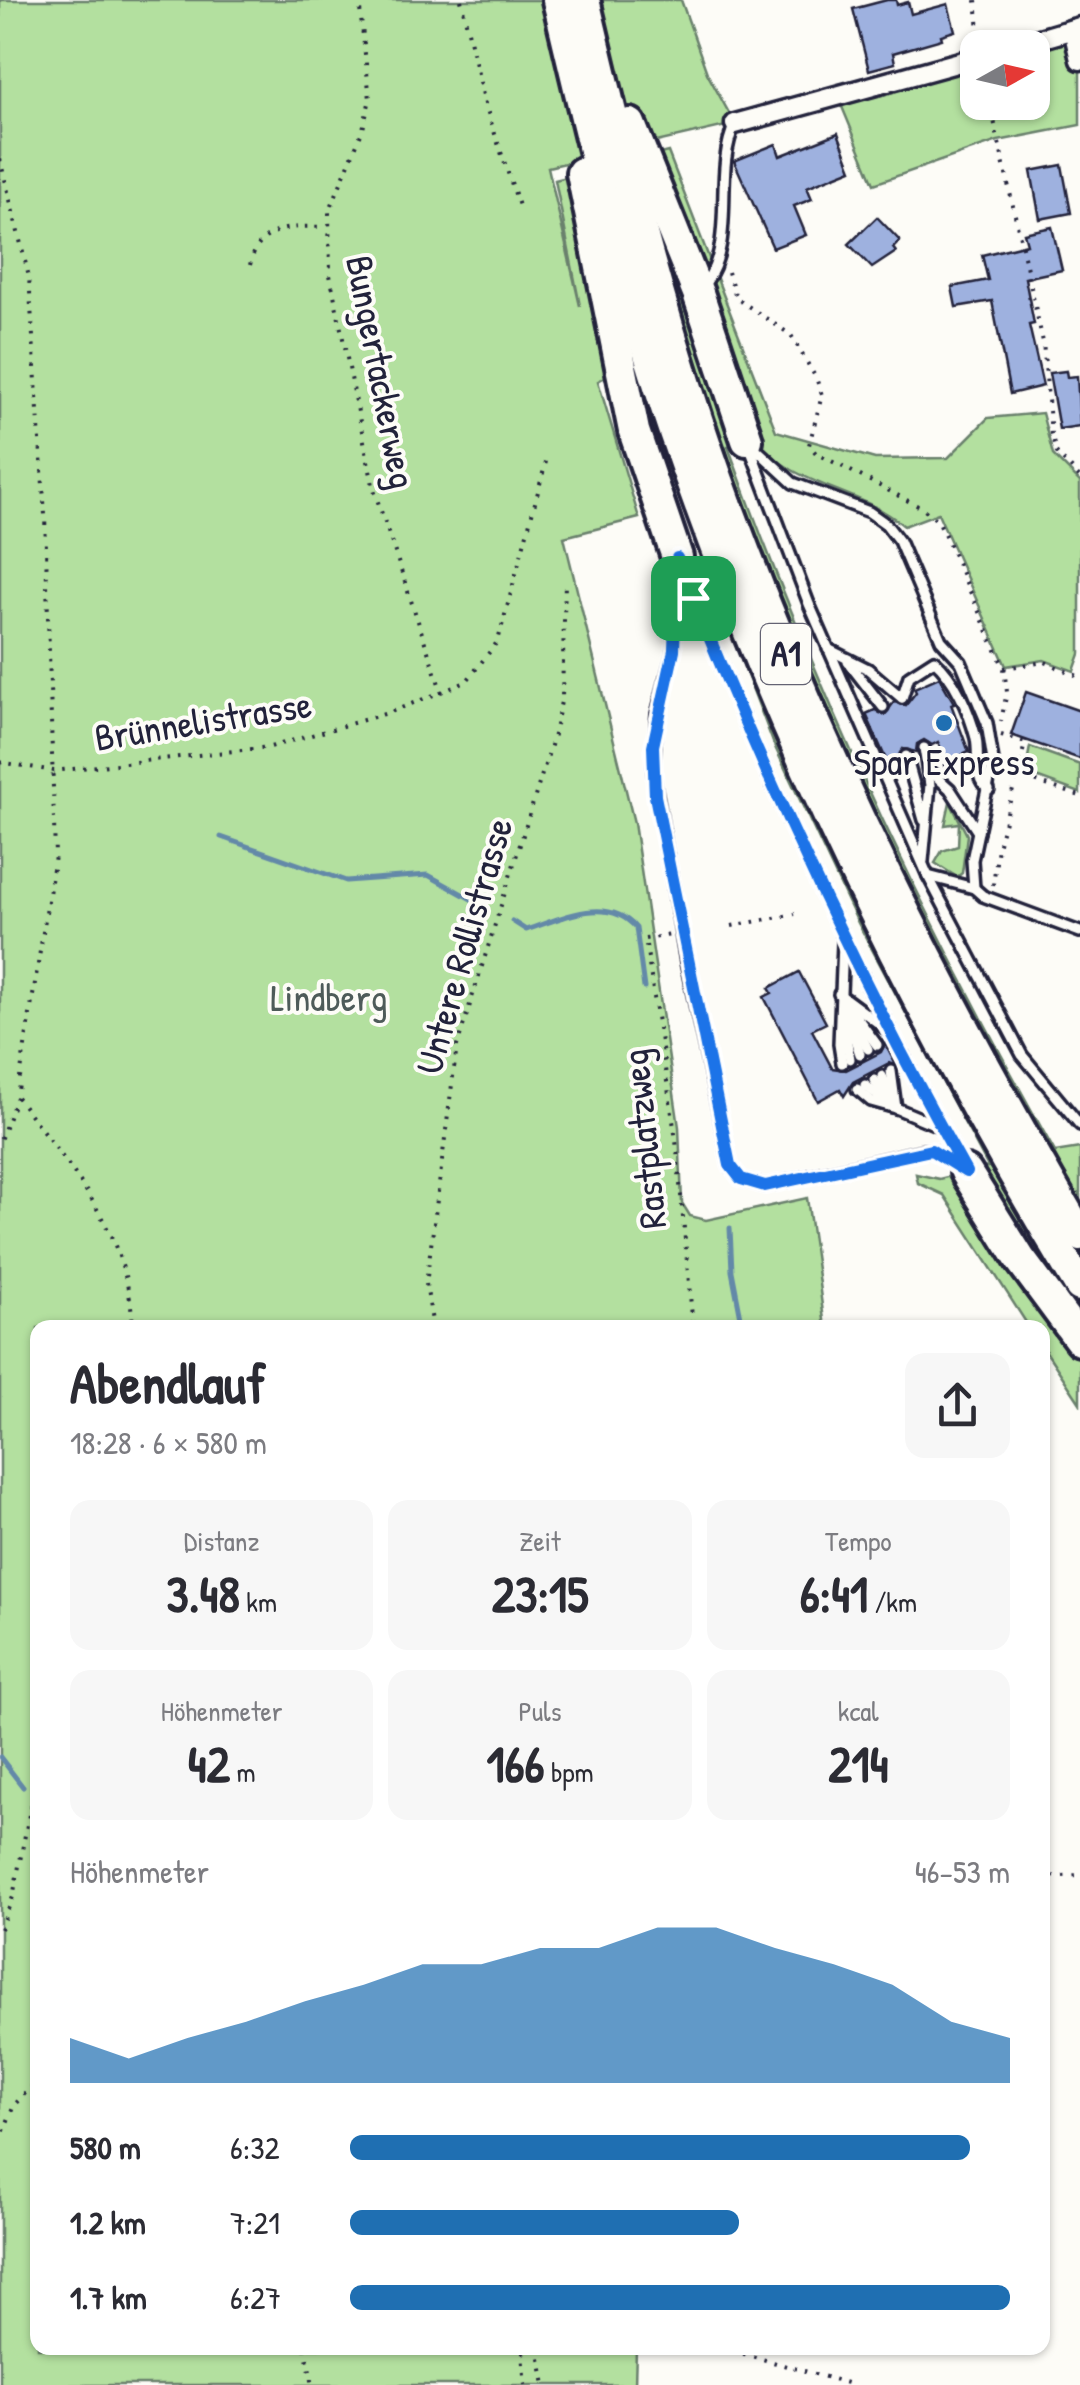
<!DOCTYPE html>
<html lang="de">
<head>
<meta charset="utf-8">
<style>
	body { margin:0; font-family:"Patrick Hand",sans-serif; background:#f7f7f7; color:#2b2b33; height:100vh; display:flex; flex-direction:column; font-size:38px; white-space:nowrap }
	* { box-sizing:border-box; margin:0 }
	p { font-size:32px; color:#7c7c81 }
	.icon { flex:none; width:55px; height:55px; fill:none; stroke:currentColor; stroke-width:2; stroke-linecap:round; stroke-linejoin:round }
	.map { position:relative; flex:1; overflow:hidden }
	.panel { position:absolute; left:30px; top:1320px; width:1020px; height:1035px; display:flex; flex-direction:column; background:#fff; border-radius:20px; box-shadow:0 2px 8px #0004 }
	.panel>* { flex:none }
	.needle { width:65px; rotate:82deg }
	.controls { position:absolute; left:960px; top:30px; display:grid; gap:20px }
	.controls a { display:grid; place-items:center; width:90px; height:90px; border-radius:20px; background:#fff; box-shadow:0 2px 8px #0004; font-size:50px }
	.pin { position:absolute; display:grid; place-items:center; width:85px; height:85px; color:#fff; margin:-42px; border-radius:20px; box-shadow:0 5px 15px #0006 }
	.round { display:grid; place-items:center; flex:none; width:105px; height:105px; border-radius:20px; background:#f7f7f7 }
	.summary { display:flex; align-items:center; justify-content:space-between; height:170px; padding:0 40px }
	h1 { font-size:55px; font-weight:700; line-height:75px }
	.figures { display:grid; grid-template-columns:repeat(3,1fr); gap:15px; height:170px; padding:10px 40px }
	.figures div { display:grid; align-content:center; border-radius:20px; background:#f7f7f7; text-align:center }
	.figures b { font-size:50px; font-weight:700 }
	.figures small { font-size:28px; font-weight:400 }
	.figures p { font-size:28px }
	.chart { height:280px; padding:20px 40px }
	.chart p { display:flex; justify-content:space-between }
	.chart svg { width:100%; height:180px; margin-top:10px; fill:#1f6fb2; opacity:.7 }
	ul { padding:0 40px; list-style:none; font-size:32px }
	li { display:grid; grid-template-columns:160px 120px 1fr; align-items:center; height:75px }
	li i { height:25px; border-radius:12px; background:#1f6fb2 }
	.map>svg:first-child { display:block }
	.green { fill:#b3e09f; stroke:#6a816d; stroke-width:2.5 }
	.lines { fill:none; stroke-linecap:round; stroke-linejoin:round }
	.stream { stroke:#6489a8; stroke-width:5 }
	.building { fill:#9eb1df; stroke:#22223b; stroke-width:2.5 }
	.lane-casing { stroke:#22223b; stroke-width:16 }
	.street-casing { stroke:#22223b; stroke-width:25 }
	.highway-casing { stroke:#22223b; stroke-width:38 }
	.path { stroke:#22223b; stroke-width:4; stroke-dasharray:2.5 8; stroke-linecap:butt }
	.lane { stroke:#fdfcf7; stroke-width:9 }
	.street { stroke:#fdfcf7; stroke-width:18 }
	.highway { stroke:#fdfcf7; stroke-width:30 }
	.route-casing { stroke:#fff; stroke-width:20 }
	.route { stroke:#1a73e8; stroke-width:12 }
	.poi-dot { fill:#1f6fb2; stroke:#fdfcf7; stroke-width:4 }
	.labels { text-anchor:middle; stroke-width:8; stroke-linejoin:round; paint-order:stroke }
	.shield { fill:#fdfcf7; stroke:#646373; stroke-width:2.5 }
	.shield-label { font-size:35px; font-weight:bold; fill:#22223b }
	.street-label { font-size:38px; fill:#22223b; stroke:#fdfcf7 }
	.poi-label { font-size:38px; fill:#22223b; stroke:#fdfcf7 }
	.park-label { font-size:38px; fill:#4e5b59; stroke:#fdfcf7 }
</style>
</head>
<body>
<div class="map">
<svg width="1080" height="2385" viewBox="0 0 1080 2385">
	<rect width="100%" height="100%" fill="#fdfcf7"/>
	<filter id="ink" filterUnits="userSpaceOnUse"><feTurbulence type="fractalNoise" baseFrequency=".01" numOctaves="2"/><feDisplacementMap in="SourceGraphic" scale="20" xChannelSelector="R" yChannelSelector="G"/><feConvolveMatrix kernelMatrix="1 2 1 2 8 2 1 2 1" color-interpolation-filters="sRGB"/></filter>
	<g filter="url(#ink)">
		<!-- green -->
		<g class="green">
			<path d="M 0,0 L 681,0 L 707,73 L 735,124 L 548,167 L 580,306 L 555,180 L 668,152 L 776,431 L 875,459 L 948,458 L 988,418 L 1042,413 L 1053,455 L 1080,482 L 1080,654 L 1074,671 L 1044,660 L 1006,666 L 938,513 L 904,526 C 859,487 791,488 755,437 L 728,446 C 816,692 926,925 1055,1152 L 1080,1148 L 1080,1403 L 1043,1347 L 1042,1328 L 1029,1327 L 944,1195 L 918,1183 L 916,1174 L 939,1179 L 988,1167 L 858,923 L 774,745 L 628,365 L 598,381 L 639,518 L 564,537 L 634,823 L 679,1127 L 682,1203 L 690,1216 L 706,1220 L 807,1198 L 825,1327 L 38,1328 L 38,2348 L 636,2348 L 635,2385 L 0,2385 Z"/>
			<polygon points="1080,27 1080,125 998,141 874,184 838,97 977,57 978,102 1032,102 1032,48"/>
			<polygon points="1030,747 1080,765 1080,793 1025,773"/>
			<polygon points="950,802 967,835 962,873 957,877 935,863 942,851 958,846 959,823 945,825"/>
		</g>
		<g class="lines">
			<!-- stream -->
			<g class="stream">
				<polyline points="221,837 346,881 428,875 484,906"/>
				<path d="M 512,921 L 526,930 C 561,919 607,894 636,928 L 644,988"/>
				<polyline points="730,1228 732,1271 743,1328"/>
				<polyline points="0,1757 23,1787"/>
			</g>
		</g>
		<!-- building -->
		<g class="building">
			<polygon points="887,0 896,0 897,5 908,2 911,14 948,4 955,31 941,35 942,39 893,53 895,63 869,70 853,9"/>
			<polygon points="838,133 852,169 807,187 812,199 794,206 806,235 773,248 734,161 776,144 780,156"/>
			<polygon points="1062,165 1071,213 1040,219 1031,171"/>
			<polygon points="877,217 900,241 893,248 896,252 872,268 849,244"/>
			<polygon points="1052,227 1062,270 1025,278 1034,324 1029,325 1043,386 1010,394 992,301 956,307 952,287 988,280 982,255 1027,244 1024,233"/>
			<polygon points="1066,371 1067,377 1077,376 1080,426 1059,429 1049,373"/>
			<polygon points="939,677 954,703 951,704 969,752 947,762 938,742 932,745 924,740 917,744 916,752 903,749 899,760 888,764 866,714 875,710 885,715 894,702 906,705 916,692 914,688"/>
			<polygon points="1026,692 1080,711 1080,759 1011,735"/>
			<polygon points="799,972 826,1023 812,1030 832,1068 846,1070 881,1052 885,1044 896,1065 889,1063 853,1082 844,1096 840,1089 818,1101 764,997 772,993 769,988"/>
		</g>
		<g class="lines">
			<defs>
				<g id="lane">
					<path d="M 704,285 C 738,240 712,173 735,124"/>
					<polyline points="748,443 809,604 928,876 1022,1055 1080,1125"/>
					<polyline points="752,445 793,483 869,512 886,524 899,541 941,640 961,662 987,723 993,761 972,860 974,888"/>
					<polyline points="677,560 674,649 657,714 653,772 686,962 730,1165 741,1179 765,1186 923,1150 942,1152 961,1167"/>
					<path d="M 680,565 C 762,771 854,972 963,1166"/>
					<polyline points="828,649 868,669 902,698"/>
					<polyline points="848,662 883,707"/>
					<path d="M 902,698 L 909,676 L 934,660 C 955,678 969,711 976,738 C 980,758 972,776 989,790"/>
					<polyline points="906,756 924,820"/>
					<polyline points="930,771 950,789 978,832"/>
					<polyline points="923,861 930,785 924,748"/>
					<polyline points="928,876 974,888 983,896 1080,932"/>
					<polyline points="839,994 889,1031"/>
					<polyline points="842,1001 860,1054"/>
					<polyline points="847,1004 877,1045"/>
					<polyline points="852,1019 868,1049"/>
					<polyline points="843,1021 850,1059"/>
					<polyline points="842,1063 839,1044 843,942"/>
					<polyline points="891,1071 896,1108 941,1127"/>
					<polyline points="882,1076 891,1096"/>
					<polyline points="874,1080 891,1102"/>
					<polyline points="865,1085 885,1101"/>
					<polyline points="857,1089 871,1101 896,1108"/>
				</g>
				<g id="street">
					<polyline points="1073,29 1080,60"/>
					<polyline points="1009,48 1080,27"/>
					<polyline points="735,124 978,57"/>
				</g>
				<g id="highway">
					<path d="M 558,0 C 592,144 626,289 673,429 C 775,730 916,1015 1080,1286"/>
					<path d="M 584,0 C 624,171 667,343 728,508 C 822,762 944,1002 1080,1235"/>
					<polyline points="630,124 698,293 747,440"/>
					<polyline points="582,173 634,431 677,557"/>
					<polyline points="966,1172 1020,1259 1080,1340"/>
				</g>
			</defs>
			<!-- lane casing -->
			<use href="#lane" class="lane-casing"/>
			<!-- street casing -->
			<use href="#street" class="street-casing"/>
			<!-- highway casing -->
			<use href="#highway" class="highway-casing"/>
			<!-- path -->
			<g class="path">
				<polyline points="359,0 370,99 363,129 329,212 330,275 374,490 442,693"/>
				<polyline points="461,0 485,104 519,206"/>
				<polyline points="976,0 980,40"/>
				<polyline points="990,102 1043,342 1051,434 1056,452 1080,478"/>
				<polyline points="0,159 29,277 45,515 55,856 17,1097 0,1140"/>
				<path d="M 250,265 C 259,226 291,226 326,227"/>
				<polyline points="728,272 736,298 791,335 816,378 822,395 809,445 816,453 922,508 939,522 1004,668 1007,692 1001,721"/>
				<polyline points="1004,668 1045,662 1080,677"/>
				<polyline points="1001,735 1025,742"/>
				<polyline points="0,762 54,771 270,747 391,712 466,682 498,641 547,458"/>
				<polyline points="943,766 963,760"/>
				<polyline points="1016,775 1080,796"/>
				<polyline points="993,885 998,847 1026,740"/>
				<polyline points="732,926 795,914"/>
				<polyline points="645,939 671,935"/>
				<polyline points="646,945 676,1140 693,1328"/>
				<path d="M 17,1097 C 73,1172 128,1230 133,1328"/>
				<polyline points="433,1328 426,1284 457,1046 553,739 562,697 565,582"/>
				<polyline points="1042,1877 1080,1875"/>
				<polyline points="0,1929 13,1897 38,1768"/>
				<polyline points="0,2141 14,2105 38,2080"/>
				<polyline points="305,2348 313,2385"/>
				<polyline points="538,2348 545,2385"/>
				<polyline points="723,2348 854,2385"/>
				<polyline points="525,2385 522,2354 528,2348"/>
			</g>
			<!-- lane -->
			<use href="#lane" class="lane"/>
			<!-- street -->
			<use href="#street" class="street"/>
			<!-- highway -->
			<use href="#highway" class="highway"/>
		</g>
	</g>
	<g class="lines" filter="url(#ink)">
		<defs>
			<path id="route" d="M 677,558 C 761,769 855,974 966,1172 L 931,1150 L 765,1186 L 741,1179 L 730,1165 L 655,796 L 653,746 L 674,650 Z"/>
		</defs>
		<!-- route casing -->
		<use href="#route" class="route-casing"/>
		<!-- route -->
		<use href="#route" class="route"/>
	</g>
	<!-- markers -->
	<circle class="poi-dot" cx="944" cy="723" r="10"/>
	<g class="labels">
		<!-- shield labels -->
		<rect class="shield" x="761" y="624" width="50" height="60" rx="8"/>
		<g class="shield-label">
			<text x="786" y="666">A1</text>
		</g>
		<!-- street labels -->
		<g class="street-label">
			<text transform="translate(381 372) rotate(79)" y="13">Bungertackerweg</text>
			<text transform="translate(203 721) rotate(-9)" y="13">Brünnelistrasse</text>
			<text transform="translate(464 946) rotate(-74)" y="13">Untere Rollistrasse</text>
			<text transform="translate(644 1139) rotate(-96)" y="13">Rastplatzweg</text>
		</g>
		<!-- poi labels -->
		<g class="poi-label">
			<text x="944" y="775">Spar Express</text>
		</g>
		<!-- park labels -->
		<g class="park-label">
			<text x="329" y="1011">Lindberg</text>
		</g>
	</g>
</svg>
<div class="controls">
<a><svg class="needle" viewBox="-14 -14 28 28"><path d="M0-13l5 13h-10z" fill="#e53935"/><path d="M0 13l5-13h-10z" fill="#7c7c81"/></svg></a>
</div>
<div class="pin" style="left:693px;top:598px;background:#1e9e55"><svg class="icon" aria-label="arrive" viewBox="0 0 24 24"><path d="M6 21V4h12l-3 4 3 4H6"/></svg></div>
<section class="panel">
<div class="summary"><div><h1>Abendlauf</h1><p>18:28 · 6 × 580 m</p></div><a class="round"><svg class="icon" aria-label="share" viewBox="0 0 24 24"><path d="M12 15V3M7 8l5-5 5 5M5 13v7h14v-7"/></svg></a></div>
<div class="figures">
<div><p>Distanz</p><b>3.48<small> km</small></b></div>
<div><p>Zeit</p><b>23:15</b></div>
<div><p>Tempo</p><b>6:41<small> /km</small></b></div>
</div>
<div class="figures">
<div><p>Höhenmeter</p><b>42<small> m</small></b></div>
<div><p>Puls</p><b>166<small> bpm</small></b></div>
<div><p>kcal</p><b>214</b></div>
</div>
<div class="chart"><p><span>Höhenmeter</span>46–53 m</p>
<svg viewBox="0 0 160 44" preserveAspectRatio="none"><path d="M0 44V33L10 38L20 33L30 29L40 24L50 20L60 15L70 15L80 11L90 11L100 6L110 6L120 11L130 15L140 20L150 29L160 33V44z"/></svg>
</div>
<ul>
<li><b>580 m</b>6:32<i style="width:94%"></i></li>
<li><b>1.2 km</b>7:21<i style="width:59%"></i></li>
<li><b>1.7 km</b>6:27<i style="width:100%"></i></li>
</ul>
</section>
</div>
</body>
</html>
